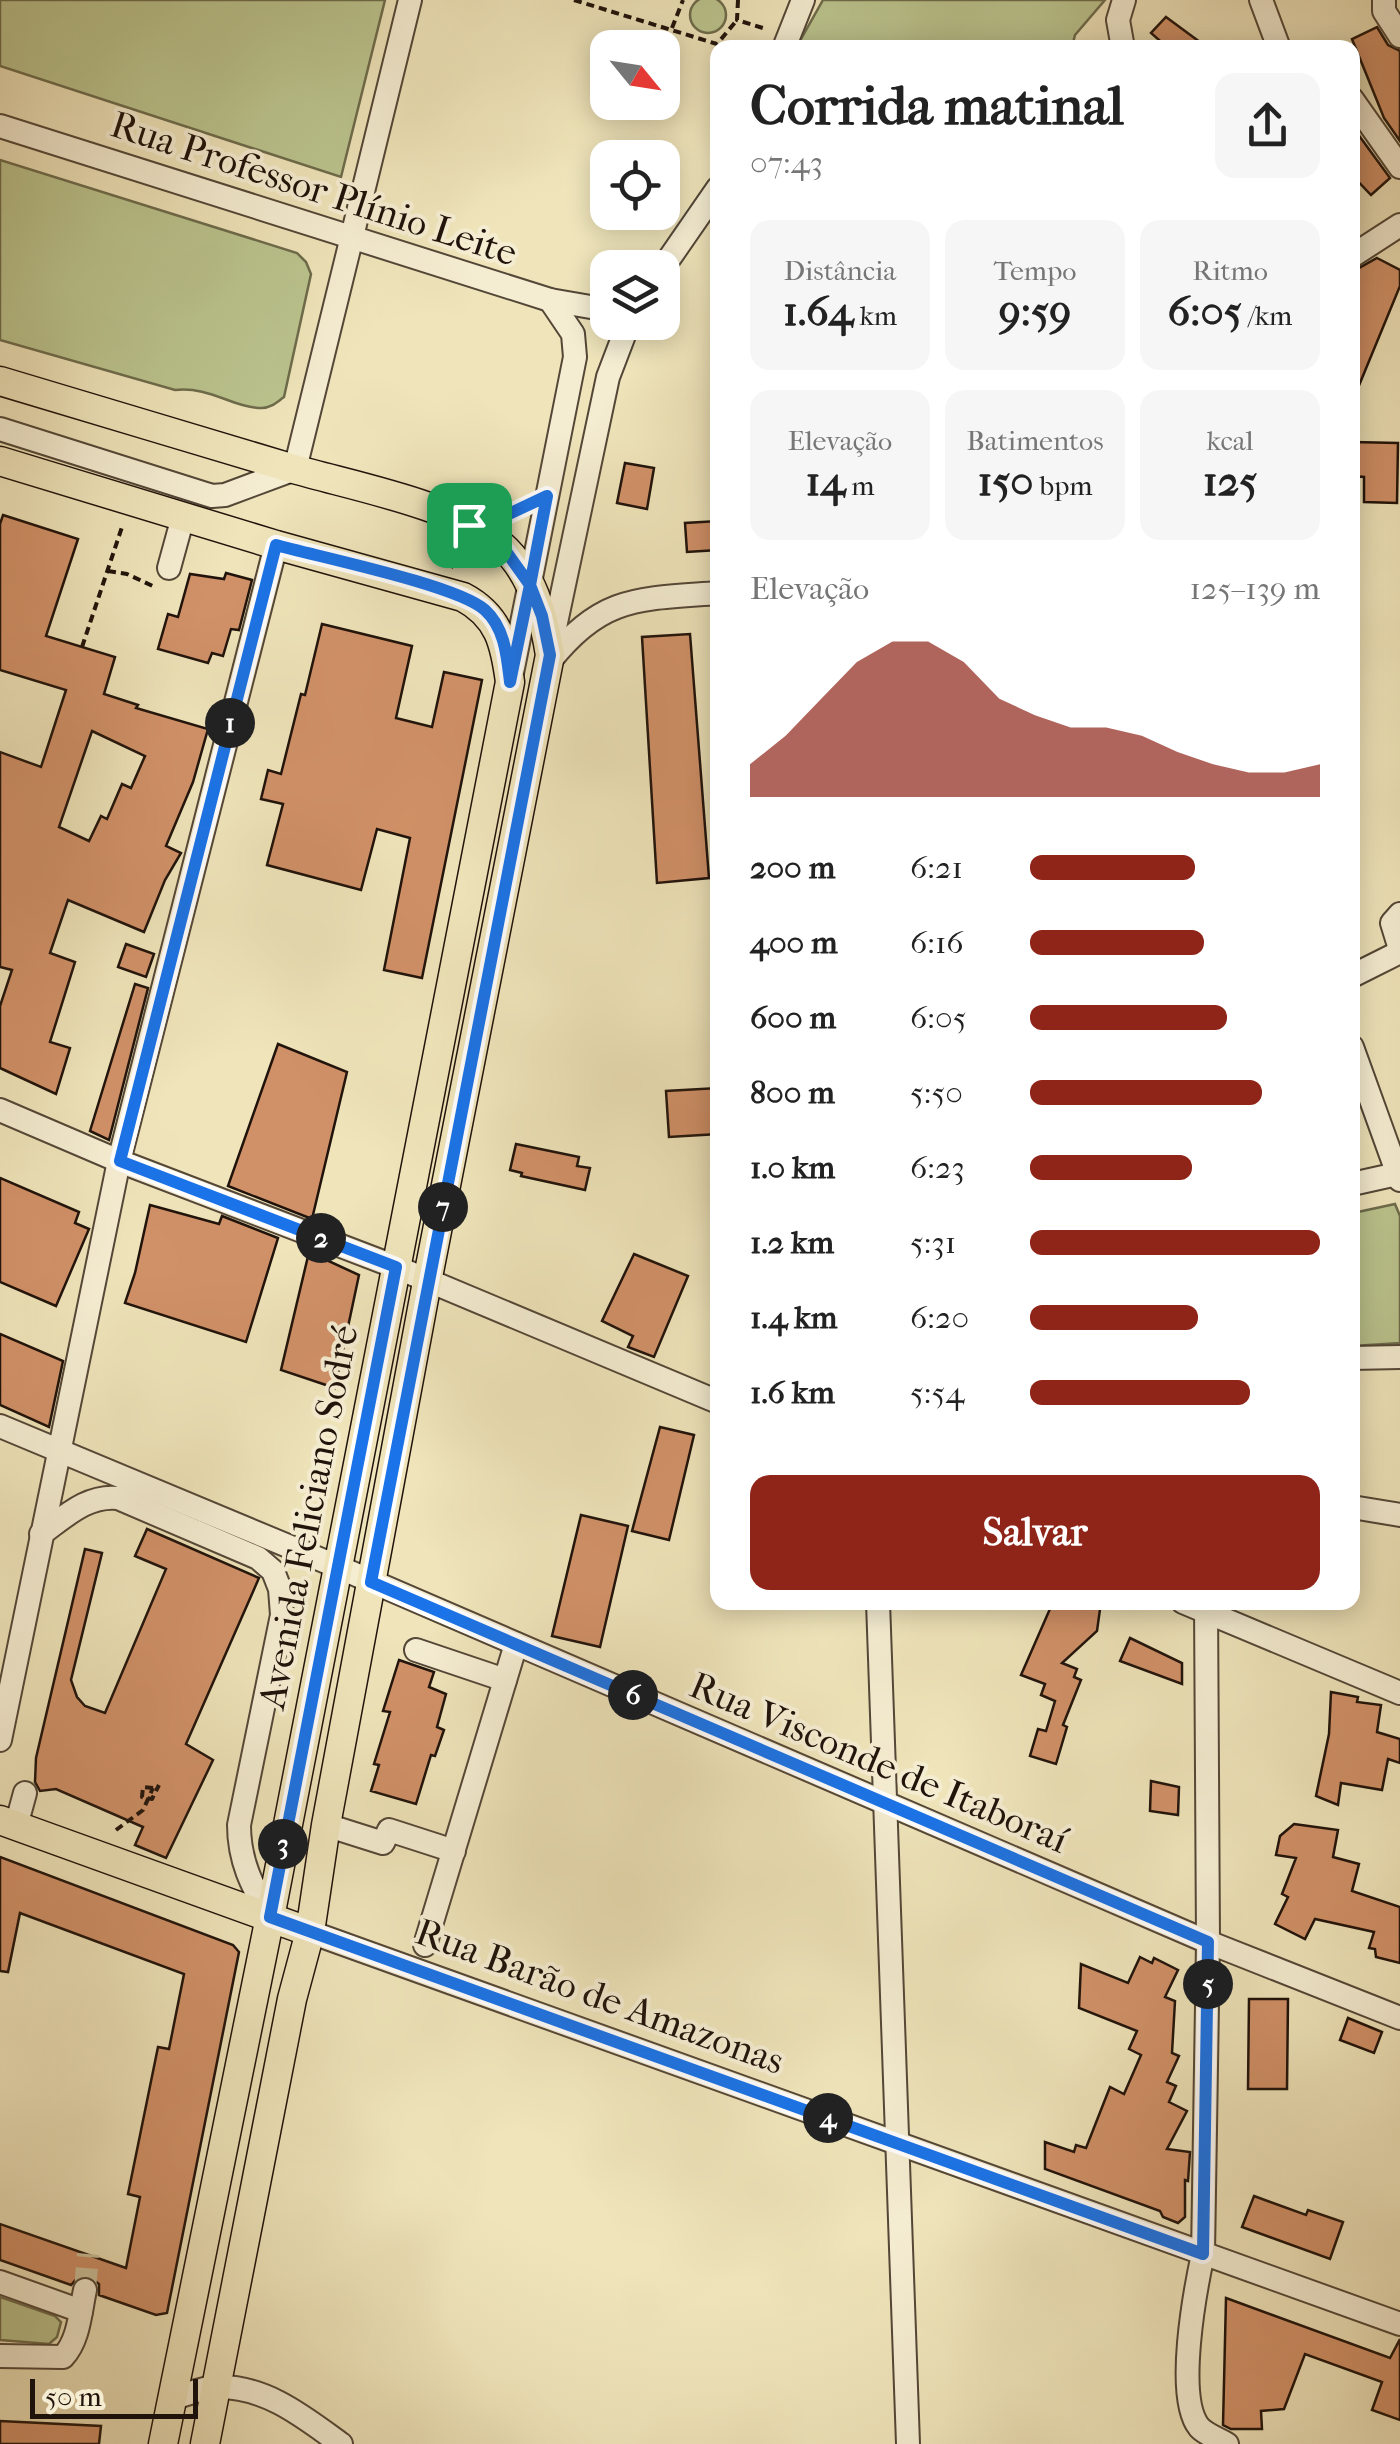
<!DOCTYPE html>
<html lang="pt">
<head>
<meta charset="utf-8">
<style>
	body { margin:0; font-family:"IM FELL French Canon",serif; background:#f6f6f6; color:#222; height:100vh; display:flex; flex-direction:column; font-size:38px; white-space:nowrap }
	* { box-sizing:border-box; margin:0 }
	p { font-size:32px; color:#767676 }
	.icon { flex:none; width:55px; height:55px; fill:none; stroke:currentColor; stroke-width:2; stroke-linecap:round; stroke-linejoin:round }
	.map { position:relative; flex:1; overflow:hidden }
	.details { position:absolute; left:710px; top:40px; width:650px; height:1570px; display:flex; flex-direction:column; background:#fff; border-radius:20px; box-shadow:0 5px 25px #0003 }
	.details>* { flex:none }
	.needle { width:65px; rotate:120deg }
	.tools { position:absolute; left:590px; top:30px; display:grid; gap:20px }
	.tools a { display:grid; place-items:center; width:90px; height:90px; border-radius:20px; background:#fff; box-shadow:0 5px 25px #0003; font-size:50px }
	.scale { position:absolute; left:30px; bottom:25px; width:168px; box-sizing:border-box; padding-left:10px; border:5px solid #20130b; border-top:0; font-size:28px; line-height:35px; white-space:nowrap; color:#20130b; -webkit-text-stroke:8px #f5edd2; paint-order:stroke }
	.pin { position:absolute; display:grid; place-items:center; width:85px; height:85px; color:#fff; margin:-42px; border-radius:20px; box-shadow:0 5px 15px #0006 }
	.km { position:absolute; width:50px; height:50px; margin:-25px; border-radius:50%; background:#222; color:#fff; font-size:28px; line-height:50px; text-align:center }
	.round { display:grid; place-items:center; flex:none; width:105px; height:105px; border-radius:20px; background:#f6f6f6 }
	.overview { display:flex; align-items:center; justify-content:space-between; height:170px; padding:0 40px }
	h1 { font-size:55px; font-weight:700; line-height:75px }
	.figures { display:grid; grid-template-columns:repeat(3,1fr); gap:15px; height:170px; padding:10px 40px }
	.figures div { display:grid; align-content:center; border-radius:20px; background:#f6f6f6; text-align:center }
	.figures b { font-size:42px; font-weight:700 }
	.figures small { font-size:28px; font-weight:400 }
	.figures p { font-size:28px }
	.chart { height:280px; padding:20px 40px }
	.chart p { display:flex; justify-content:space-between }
	.chart svg { width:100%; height:180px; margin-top:10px; fill:#8f2418; opacity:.7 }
	.primary-button { display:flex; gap:20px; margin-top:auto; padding:20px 40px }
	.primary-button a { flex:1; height:115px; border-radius:20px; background:#8f2418; color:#fff; font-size:40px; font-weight:700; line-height:115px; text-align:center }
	ul { padding:0 40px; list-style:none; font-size:32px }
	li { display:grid; grid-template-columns:160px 120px 1fr; align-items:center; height:75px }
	li i { height:25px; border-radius:12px; background:#8f2418 }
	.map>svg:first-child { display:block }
	.green { fill:#bbc48e; stroke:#6e6c4c; stroke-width:2.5 }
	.building { fill:#d19168; stroke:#20130b; stroke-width:2.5; fill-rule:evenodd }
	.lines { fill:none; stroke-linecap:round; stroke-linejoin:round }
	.minor-tunnel { stroke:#d0c5a0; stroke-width:22; stroke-dasharray:22 11; stroke-linecap:butt }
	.minor-casing { stroke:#544737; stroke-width:26 }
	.major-casing { stroke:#20130b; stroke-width:31 }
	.path { stroke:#20130b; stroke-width:4; stroke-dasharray:8 5; stroke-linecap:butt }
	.minor { stroke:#f5edd2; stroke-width:22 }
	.major { stroke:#efe4ba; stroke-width:28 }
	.path-bridge { stroke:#20130b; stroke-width:4; stroke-dasharray:8 5; stroke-linecap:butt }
	.route-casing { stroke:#fff; stroke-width:20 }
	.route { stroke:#1a73e8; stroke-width:12 }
	.labels { text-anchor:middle; stroke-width:8; stroke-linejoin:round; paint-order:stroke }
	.street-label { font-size:38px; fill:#20130b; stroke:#f5edd2 }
</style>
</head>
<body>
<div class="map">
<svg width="1400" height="2444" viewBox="0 0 1400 2444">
	<rect width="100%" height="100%" fill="#efe4ba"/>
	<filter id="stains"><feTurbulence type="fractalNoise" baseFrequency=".002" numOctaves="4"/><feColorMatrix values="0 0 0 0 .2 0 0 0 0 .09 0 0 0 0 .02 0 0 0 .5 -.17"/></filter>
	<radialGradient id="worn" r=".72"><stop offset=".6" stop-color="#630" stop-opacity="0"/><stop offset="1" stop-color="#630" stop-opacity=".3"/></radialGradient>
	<!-- green -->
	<g class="green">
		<circle cx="708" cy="15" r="18"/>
		<polygon points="0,0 385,0 341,177 0,66"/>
		<polygon points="823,0 1105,0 1075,35 1072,47 796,48"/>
		<path d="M 0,160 L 297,253 L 306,262 L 311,274 L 284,397 C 277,402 271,408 262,408 C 233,408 210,386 175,390 L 0,340 Z"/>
		<polygon points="1395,1204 1400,1216 1400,1343 1353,1346 1353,1213"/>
		<polygon points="0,2297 55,2316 61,2322 57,2337 49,2344 0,2340"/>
	</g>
	<!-- building -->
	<g class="building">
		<polygon points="1166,17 1208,48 1168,48 1151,33"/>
		<polygon points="1377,27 1388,45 1400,51 1400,141 1384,118 1352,39"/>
		<polygon points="1352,126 1390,178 1371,195 1352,175"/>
		<polygon points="1377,258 1400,270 1400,286 1353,400 1352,272"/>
		<polygon points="1352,442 1398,443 1397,503 1364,502 1364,477 1352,476"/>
		<polygon points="625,463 654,468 647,509 617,503"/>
		<path d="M 3,515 L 78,539 L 46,636 L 115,657 L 104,694 L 138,705 L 136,708 L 208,729 L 193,782 L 166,846 L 181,853 L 165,880 L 144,932 L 68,900 L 50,953 L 75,962 L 50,1042 L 70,1048 L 56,1094 L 0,1068 L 0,1006 L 12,970 L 0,967 L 0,752 L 41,767 L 66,690 L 0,670 L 0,524 ZM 92,731 L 145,756 L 131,788 L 122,784 L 107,819 L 101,816 L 89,841 L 59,827 Z"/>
		<polygon points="718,521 718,550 687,552 685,523"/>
		<polygon points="226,573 252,580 239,630 231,629 223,656 212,653 208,663 158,649 168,614 178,617 190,574 224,579"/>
		<polygon points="322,624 412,646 396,718 432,727 444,672 482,680 422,978 384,970 410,838 377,829 361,890 267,865 283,804 261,799 268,770 281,774 301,694 305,695"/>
		<polygon points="690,634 709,878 657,883 642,637"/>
		<polygon points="126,944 154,954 146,977 118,967"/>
		<polygon points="135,984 148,988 109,1140 90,1131"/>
		<polygon points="278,1044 347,1072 312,1219 228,1186"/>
		<polygon points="718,1088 718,1134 669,1137 666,1091"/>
		<polygon points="516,1144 579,1157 577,1166 590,1168 585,1190 521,1176 522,1173 510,1170"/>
		<polygon points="0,1178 79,1212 75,1223 89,1229 56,1306 0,1282"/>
		<polygon points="150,1205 219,1224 222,1216 278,1238 246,1342 125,1303 135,1273"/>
		<polygon points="309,1252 359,1275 335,1388 281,1370"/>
		<polygon points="634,1254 688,1276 654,1357 628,1347 633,1336 602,1321"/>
		<polygon points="0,1334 63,1361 49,1427 0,1405"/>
		<polygon points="660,1427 694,1435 669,1540 632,1531"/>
		<polygon points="581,1515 628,1526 600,1647 552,1636"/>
		<polygon points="147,1529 259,1578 186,1744 213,1760 166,1858 135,1845 143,1827 56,1789 40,1791 35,1782 36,1758 85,1549 102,1553 71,1680 77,1697 85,1706 105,1713 166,1569 135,1556"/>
		<polygon points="1053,1602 1101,1602 1097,1631 1062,1663 1077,1669 1074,1677 1081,1680 1063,1725 1067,1727 1056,1764 1030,1756 1038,1729 1046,1731 1055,1701 1041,1695 1045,1684 1021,1675"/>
		<polygon points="1130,1638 1182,1663 1182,1684 1120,1661"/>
		<polygon points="399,1660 434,1672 429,1687 446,1694 437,1727 444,1730 435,1756 431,1755 416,1804 371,1791 379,1765 374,1764 390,1712 383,1711"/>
		<polygon points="1331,1692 1358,1697 1357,1702 1381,1705 1377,1732 1400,1739 1400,1763 1388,1759 1382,1790 1341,1783 1338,1805 1316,1796 1329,1734"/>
		<polygon points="1151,1781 1179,1787 1178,1815 1150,1811"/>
		<polygon points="1294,1824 1338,1830 1333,1857 1359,1864 1352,1891 1400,1907 1400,1963 1376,1957 1375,1949 1369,1948 1374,1932 1315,1919 1305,1939 1275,1924 1288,1897 1282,1894 1296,1858 1276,1855 1280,1836"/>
		<polygon points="0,1857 233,1945 239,1952 167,2313 156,2315 99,2295 99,2284 89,2276 79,2276 71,2285 0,2260 0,2224 126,2268 140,2197 128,2194 158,2047 169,2049 184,1974 20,1913 8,1972 0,1971"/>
		<polygon points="1140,1957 1152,1963 1154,1958 1178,1970 1165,1997 1175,2001 1172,2053 1179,2056 1167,2082 1176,2086 1169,2102 1187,2111 1167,2149 1190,2152 1188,2181 1185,2180 1185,2217 1178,2223 1163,2217 1160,2211 1045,2169 1045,2142 1074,2152 1076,2145 1086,2148 1110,2087 1124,2094 1141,2055 1129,2049 1137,2031 1079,2008 1081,1964 1128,1983"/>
		<polygon points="1249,1999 1288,1999 1287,2089 1248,2089"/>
		<polygon points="1348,2018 1382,2032 1374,2053 1340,2040"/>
		<polygon points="1254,2196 1306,2215 1308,2210 1343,2222 1330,2259 1242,2227"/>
		<polygon points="1226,2298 1390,2358 1400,2339 1400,2420 1372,2410 1382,2382 1305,2354 1284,2409 1261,2411 1262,2429 1231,2429 1223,2425"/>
		<polygon points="0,2421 101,2426 99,2444 0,2444"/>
	</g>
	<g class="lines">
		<!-- minor-tunnel -->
		<polyline class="minor-tunnel" points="85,2290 88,2254"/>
		<defs>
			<g id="minor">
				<polyline points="1261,0 1279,48"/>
				<polyline points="1384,0 1384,11 1400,36"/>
				<polyline points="784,48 803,0"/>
				<polyline points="1123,48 1118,20 1124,0"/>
				<polyline points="1352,99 1400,167"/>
				<polyline points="0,126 550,300 608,310"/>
				<polyline points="1352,256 1400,225"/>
				<polyline points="662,269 718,188"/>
				<polyline points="0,429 212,496 225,495 295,469 410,0"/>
				<polyline points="169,568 183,517"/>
				<polyline points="550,651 608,377 629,322"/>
				<path d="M 550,661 C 602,595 640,599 718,593"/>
				<polyline points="512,673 575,357 573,334 550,300"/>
				<polyline points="1400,914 1392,923 1400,949"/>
				<polyline points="1352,976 1400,952"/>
				<polyline points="1352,1047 1400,1180"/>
				<polyline points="0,1110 119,1161 396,1267 718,1402"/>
				<polyline points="1352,1184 1397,1174"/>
				<polyline points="1352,1358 1400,1357"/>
				<polyline points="0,1426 336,1566 1208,1942 1400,2018"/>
				<polyline points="1352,1507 1400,1515"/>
				<path d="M 41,1534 C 66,1516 87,1495 118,1498 L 258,1558 L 273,1571 L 280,1589 L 282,1615 L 239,1825 C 239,1861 252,1886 270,1917"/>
				<polyline points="878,1602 908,2444"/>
				<polyline points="1183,1602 1400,1693"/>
				<path d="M 1206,1602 L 1208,1942 L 1203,2254 C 1195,2291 1175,2397 1199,2427 C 1205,2434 1218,2439 1227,2444"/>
				<polyline points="416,1650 505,1680"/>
				<polyline points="0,1740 119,1161 276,545"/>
				<polyline points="326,1825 383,1843 389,1830 454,1851"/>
				<polyline points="16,1826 25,1793"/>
				<polyline points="310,1932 1400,2324"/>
				<polyline points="425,1945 516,1644"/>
				<polyline points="0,2282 81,2311"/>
				<path d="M 0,2356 L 63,2357 C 79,2340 80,2313 85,2290"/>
				<path d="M 171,2399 C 186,2395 203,2387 218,2387 C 266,2386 305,2418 341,2444"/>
			</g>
			<g id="major">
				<path d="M 0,381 C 98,410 196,440 294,469 C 352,486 456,505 501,545 C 532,572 544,616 550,655 L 427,1282 L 326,1825 L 310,1932 L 292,1999 L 205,2444"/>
				<path d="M 0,461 L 276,545 L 463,597 C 499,616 505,644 510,682 L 270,1917 L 163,2444"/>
				<polyline points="0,1820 310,1932"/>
			</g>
		</defs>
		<!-- minor casing -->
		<use href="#minor" class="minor-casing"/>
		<!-- major casing -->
		<use href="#major" class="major-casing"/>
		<!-- path -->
		<g class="path">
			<polyline points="574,0 717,44 737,20"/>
			<polyline points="738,0 737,20 766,29"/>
			<polyline points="672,28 683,0"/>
			<polyline points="451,568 459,549"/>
			<polyline points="108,571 127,574 155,587"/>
			<polyline points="82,647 123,524"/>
			<polyline points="116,1830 143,1810 153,1788"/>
		</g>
		<!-- minor -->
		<use href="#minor" class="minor"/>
		<!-- major -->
		<use href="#major" class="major"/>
		<!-- path-bridge -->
		<polyline class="path-bridge" points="153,1788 143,1787 142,1797 152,1799 159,1785"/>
	</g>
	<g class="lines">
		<defs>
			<path id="route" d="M 469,525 L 500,543 L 530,585 L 510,682 C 507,657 505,628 485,610 C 457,585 319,557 276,545 L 120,1161 L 396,1267 L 270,1917 L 1203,2254 L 1208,1942 L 371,1582 L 550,655 L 542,616 L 530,585 L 547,496 L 490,523 L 469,525"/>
		</defs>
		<!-- route casing -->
		<use href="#route" class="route-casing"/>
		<!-- route -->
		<use href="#route" class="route"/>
	</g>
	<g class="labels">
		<!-- street labels -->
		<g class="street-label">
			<text transform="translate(314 188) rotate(18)" y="13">Rua Professor Plínio Leite</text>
			<text transform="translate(308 1517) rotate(-79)" y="13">Avenida Feliciano Sodré</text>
			<text transform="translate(879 1762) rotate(23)" y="13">Rua Visconde de Itaboraí</text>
			<text transform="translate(600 1996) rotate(20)" y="13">Rua Barão de Amazonas</text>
		</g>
	</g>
	<rect width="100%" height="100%" filter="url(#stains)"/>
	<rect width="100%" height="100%" fill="url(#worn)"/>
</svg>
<div class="tools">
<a><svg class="needle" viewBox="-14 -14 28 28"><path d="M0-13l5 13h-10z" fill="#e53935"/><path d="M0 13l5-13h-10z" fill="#767676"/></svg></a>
<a><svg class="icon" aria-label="locate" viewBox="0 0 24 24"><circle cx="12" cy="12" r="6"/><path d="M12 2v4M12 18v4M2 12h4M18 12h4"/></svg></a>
<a><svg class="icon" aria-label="layers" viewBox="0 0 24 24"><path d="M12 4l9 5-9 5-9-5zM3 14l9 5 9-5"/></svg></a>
</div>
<div class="scale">50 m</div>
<div class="pin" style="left:469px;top:525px;background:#1e9e55"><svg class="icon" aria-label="arrive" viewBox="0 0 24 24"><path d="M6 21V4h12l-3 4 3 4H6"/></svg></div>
<b class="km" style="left:230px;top:723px">1</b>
<b class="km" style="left:321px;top:1238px">2</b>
<b class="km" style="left:283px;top:1844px">3</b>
<b class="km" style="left:828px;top:2118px">4</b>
<b class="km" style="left:1208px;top:1984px">5</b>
<b class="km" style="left:633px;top:1695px">6</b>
<b class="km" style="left:443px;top:1207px">7</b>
<section class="details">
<div class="overview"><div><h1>Corrida matinal</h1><p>07:43</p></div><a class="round"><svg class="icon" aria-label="share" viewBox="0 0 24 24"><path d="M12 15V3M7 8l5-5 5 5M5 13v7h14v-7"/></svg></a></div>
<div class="figures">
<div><p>Distância</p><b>1.64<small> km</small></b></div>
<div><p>Tempo</p><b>9:59</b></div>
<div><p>Ritmo</p><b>6:05<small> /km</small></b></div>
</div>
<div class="figures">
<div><p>Elevação</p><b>14<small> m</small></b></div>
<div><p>Batimentos</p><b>150<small> bpm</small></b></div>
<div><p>kcal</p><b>125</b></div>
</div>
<div class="chart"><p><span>Elevação</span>125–139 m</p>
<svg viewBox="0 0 160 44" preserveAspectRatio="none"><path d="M0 44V36L10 29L20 20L30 11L40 6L50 6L60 11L70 20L80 24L90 27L100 27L110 29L120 33L130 36L140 38L150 38L160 36V44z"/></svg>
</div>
<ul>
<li><b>200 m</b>6:21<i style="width:57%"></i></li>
<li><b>400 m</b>6:16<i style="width:60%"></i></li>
<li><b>600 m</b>6:05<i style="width:68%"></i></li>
<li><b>800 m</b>5:50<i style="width:80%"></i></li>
<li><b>1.0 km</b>6:23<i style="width:56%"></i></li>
<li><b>1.2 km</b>5:31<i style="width:100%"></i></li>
<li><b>1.4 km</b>6:20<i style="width:58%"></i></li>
<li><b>1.6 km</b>5:54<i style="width:76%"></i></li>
</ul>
<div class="primary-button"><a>Salvar</a></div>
</section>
</div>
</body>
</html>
